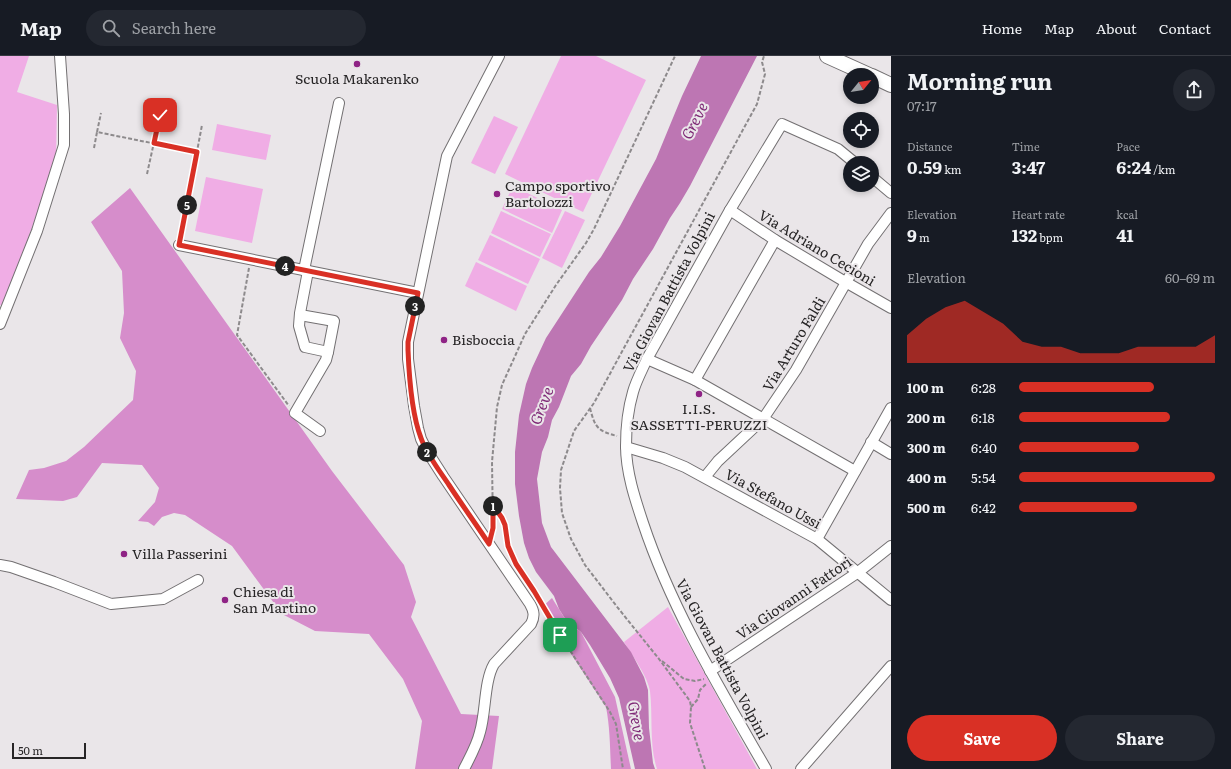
<!DOCTYPE html>
<html lang="en">
<head>
<meta charset="utf-8">
<style>
	body { margin:0; font-family:Literata,serif; background:#242831; color:#f1f3f6; height:100vh; display:flex; flex-direction:column; font-size:15px; white-space:nowrap }
	* { box-sizing:border-box; margin:0 }
	p { font-size:13px; color:#9ea1a6 }
	.icon { flex:none; width:22px; height:22px; fill:none; stroke:currentColor; stroke-width:2; stroke-linecap:round; stroke-linejoin:round }
	.map { position:relative; flex:1; overflow:hidden }
	.panel { display:flex; flex-direction:column; background:#171b24; width:340px }
	.panel>* { flex:none }
	.needle { width:26px; rotate:60deg }
	.fabs { position:absolute; left:843px; top:12px; display:grid; gap:8px }
	.fabs a { display:grid; place-items:center; width:36px; height:36px; border-radius:50%; background:#171b24; box-shadow:0 2px 6px #0003; font-size:20px }
	.scale { position:absolute; left:12px; bottom:10px; width:74px; box-sizing:border-box; padding-left:4px; border:2px solid #272526; border-top:0; font-size:11px; line-height:14px; white-space:nowrap; color:#272526; -webkit-text-stroke:3px #eae6e9; paint-order:stroke }
	.pin { position:absolute; display:grid; place-items:center; width:34px; height:34px; color:#fff; margin:-17px; border-radius:8px; box-shadow:0 2px 6px #0006 }
	.km { position:absolute; width:20px; height:20px; margin:-10px; border-radius:50%; background:#222; color:#fff; font-size:11px; line-height:20px; text-align:center }
	.round { display:grid; place-items:center; flex:none; width:42px; height:42px; border-radius:21px; background:#242831 }
	.summary { display:flex; align-items:center; justify-content:space-between; height:68px; padding:0 16px }
	h1 { font-size:22px; font-weight:700; line-height:30px }
	.metrics { display:grid; grid-template-columns:repeat(3,1fr); gap:6px; height:68px; padding:4px 16px }
	.metrics div { display:grid; align-content:center }
	.metrics b { font-size:17px; font-weight:700 }
	.metrics small { font-size:11px; font-weight:400 }
	.metrics p { font-size:11px }
	.chart { height:112px; padding:8px 16px }
	.chart p { display:flex; justify-content:space-between }
	.chart svg { width:100%; height:72px; margin-top:4px; fill:#d93025; opacity:.7 }
	.primary-button { display:flex; gap:8px; margin-top:auto; padding:8px 16px }
	.primary-button a { flex:1; height:46px; border-radius:24px; background:#d93025; color:#fff; font-size:16px; font-weight:700; line-height:46px; text-align:center }
	.primary-button a+a { background:#242831; color:#f1f3f6 }
	ul { padding:0 16px; list-style:none; font-size:13px }
	li { display:grid; grid-template-columns:64px 48px 1fr; align-items:center; height:30px }
	li i { height:10px; border-radius:5px; background:#d93025 }
	header { display:flex; align-items:center; gap:24px; box-sizing:border-box; height:56px; padding:0 20px; background:#171b24; border-bottom:1px solid #363941 }
	header strong { font-size:19px }
	nav { display:flex; gap:22px; margin-inline-start:auto; font-size:14px }
	.search { width:280px; height:36px; background:#242831; display:flex; align-items:center; gap:10px; box-sizing:border-box; padding:0 14px; border-radius:22px; color:#9ea1a6; font-size:15px }
	main { display:flex; flex:1; min-height:0 }
	.map>svg:first-child { display:block }
	.green { fill:#f0ade5 }
	.forest { fill:#d68dcb }
	.water { fill:#bd76b3 }
	.lines { fill:none; stroke-linecap:round; stroke-linejoin:round }
	.street-casing { stroke:#737072; stroke-width:12 }
	.secondary-casing { stroke:#737072; stroke-width:16 }
	.path { stroke:#8d8a8c; stroke-width:2; stroke-dasharray:4 2; stroke-linecap:butt }
	.street { stroke:#fff; stroke-width:10 }
	.secondary { stroke:#fff; stroke-width:14 }
	.route-casing { stroke:#fff; stroke-width:8 }
	.route { stroke:#d93025; stroke-width:5 }
	.poi-dot { fill:#8f2385; stroke:#eae6e9; stroke-width:1.5 }
	.labels { text-anchor:middle; stroke-width:4; stroke-linejoin:round; paint-order:stroke }
	.poi-label { font-size:14px; fill:#272526; stroke:#eae6e9; text-anchor:start }
	.street-label { font-size:14px; fill:#272526; stroke:#eae6e9 }
	.water-label { font-size:15px; font-style:italic; fill:#7e2976; stroke:#eae6e9 }
</style>
</head>
<body>
<header>
<strong>Map</strong>
<div class="search"><svg class="icon" aria-label="search" viewBox="0 0 24 24"><circle cx="10" cy="10" r="6"/><path d="M15 15l6 6"/></svg>Search here</div>
<nav><a>Home</a><a>Map</a><a>About</a><a>Contact</a></nav>
</header>
<main>
<div class="map">
<svg width="891" height="713" viewBox="0 0 891 713">
	<rect width="100%" height="100%" fill="#eae6e9"/>
	<!-- green -->
	<g class="green">
		<polygon points="0,0 29,0 17,36 57,49 56,104 4,250 0,249"/>
		<polygon points="561,0 596,0 646,24 583,156 505,118"/>
		<polygon points="494,60 518,71 495,118 471,107"/>
		<polygon points="217,68 271,79 266,104 212,94"/>
		<polygon points="206,121 263,133 252,187 195,175"/>
		<polygon points="513,130 562,154 552,177 502,153"/>
		<polygon points="501,155 551,178 540,201 491,177"/>
		<polygon points="565,155 585,164 562,212 542,202"/>
		<polygon points="490,179 540,203 528,228 478,204"/>
		<polygon points="476,206 527,230 516,255 465,230"/>
		<path d="M 668,551 L 757,713 L 657,713 C 649,689 653,660 650,635 C 648,621 632,599 624,586 Z"/>
	</g>
	<!-- forest -->
	<g class="forest">
		<polygon points="130,132 332,415 404,509 416,546 411,561 461,658 499,660 492,713 415,713 422,665 403,623 369,578 315,575 282,558 232,490 185,459 174,457 162,461 154,470 148,466 138,465 155,446 159,432 142,409 102,407 77,441 63,445 16,443 29,414 44,412 66,405 84,391 133,344 136,315 120,282 124,257 122,215 91,166"/>
		<path d="M 552,542 L 567,566 L 581,576 L 615,641 L 631,713 L 611,713 C 610,692 610,671 606,651 L 541,552 Z"/>
	</g>
	<!-- water -->
	<polygon class="water" points="701,0 757,0 690,130 680,147 670,162 653,193 633,223 622,244 591,290 581,308 571,320 559,351 552,364 548,381 542,396 537,423 542,467 551,491 631,596 644,621 648,634 649,672 653,707 655,713 635,713 619,642 610,622 590,589 581,576 566,564 559,553 554,540 536,516 529,502 524,487 519,460 515,428 515,396 519,359 526,328 532,312 546,282 589,216 601,201 620,170 656,103 682,40"/>
	<g class="lines">
		<defs>
			<g id="street">
				<polyline points="872,121 891,137"/>
				<polyline points="730,154 775,184 842,224 891,252"/>
				<polyline points="179,189 418,237"/>
				<polyline points="304,214 339,47"/>
				<polyline points="308,215 300,257 299,270 305,291 328,296 326,304 295,357 320,375"/>
				<polyline points="300,259 334,265 328,296"/>
				<polyline points="0,268 37,175 64,89 64,58 60,0"/>
				<polyline points="647,303 695,324 855,415"/>
				<polyline points="695,324 775,184"/>
				<polyline points="871,386 891,398"/>
				<polyline points="626,391 663,402 685,411 817,483 891,544"/>
				<polyline points="705,421 718,405 763,363 796,314 868,188 891,157"/>
				<polyline points="817,483 891,352"/>
				<polyline points="0,509 11,511 54,526 111,548 163,543 198,524"/>
				<polyline points="710,615 857,517 891,490"/>
				<path d="M 464,713 C 470,701 477,689 480,676 C 486,656 484,625 494,608 L 531,568 C 535,560 534,555 530,548 L 443,420 L 427,395 L 421,383 L 418,372 L 414,350 L 408,303 L 408,286 L 447,100 L 499,0"/>
				<path d="M 766,713 C 720,633 672,554 643,467 C 635,443 626,416 626,390 C 626,373 628,353 633,336 C 636,325 642,314 647,303 L 730,154 L 782,68 L 838,93 L 855,107"/>
				<polyline points="801,713 891,610"/>
			</g>
			<g id="secondary">
				<polyline points="827,0 869,19"/>
				<polyline points="872,20 891,29"/>
			</g>
		</defs>
		<!-- street casing -->
		<use href="#street" class="street-casing"/>
		<!-- secondary casing -->
		<use href="#secondary" class="secondary-casing"/>
		<!-- path -->
		<g class="path">
			<polyline points="97,76 101,57"/>
			<polyline points="94,92 97,76 196,96"/>
			<polyline points="147,118 160,59"/>
			<polyline points="181,180 202,69"/>
			<polyline points="249,212 237,279 289,350"/>
			<path d="M 590,352 C 595,372 598,375 617,380"/>
			<polyline points="494,450 502,462 505,469 508,491 516,508"/>
			<polyline points="492,476 493,472 492,406 497,351 502,329 525,278 556,229 586,187 594,173 675,0"/>
			<polyline points="542,549 560,579 610,656 616,668 623,713"/>
			<polyline points="662,605 684,623 695,625 704,623"/>
			<polyline points="691,651 698,643 700,634 706,628"/>
			<polyline points="705,713 690,667 691,651 690,645 659,603 618,552 585,509 571,483 562,457 560,432 561,414 574,375 594,347 757,48 765,18 762,6 764,0"/>
		</g>
		<!-- street -->
		<use href="#street" class="street"/>
		<!-- secondary -->
		<use href="#secondary" class="secondary"/>
	</g>
	<g class="lines">
		<defs>
			<path id="route" d="M 160,59 L 154,87 L 197,96 L 179,189 L 418,237 L 408,286 L 408,294 C 409,319 412,359 421,382 C 427,399 439,414 449,429 C 462,449 476,468 489,488 L 493,472 L 493,449 L 502,462 L 505,469 L 508,490 L 516,508 L 534,535 L 560,579"/>
		</defs>
		<!-- route casing -->
		<use href="#route" class="route-casing"/>
		<!-- route -->
		<use href="#route" class="route"/>
	</g>
	<!-- markers -->
	<g class="poi-dot">
		<circle cx="357" cy="8" r="4"/>
		<circle cx="497" cy="138" r="4"/>
		<circle cx="444" cy="284" r="4"/>
		<circle cx="699" cy="338" r="4"/>
		<circle cx="124" cy="498" r="4"/>
		<circle cx="225" cy="544" r="4"/>
	</g>
	<g class="labels">
		<!-- poi labels -->
		<g class="poi-label">
			<text x="357" y="28" text-anchor="middle">Scuola Makarenko</text>
			<text x="505" y="135">Campo sportivo<tspan x="505" dy="16">Bartolozzi</tspan></text>
			<text x="452" y="289">Bisboccia</text>
			<text x="699" y="358" text-anchor="middle">I.I.S.<tspan x="699" dy="16">SASSETTI-PERUZZI</tspan></text>
			<text x="132" y="503">Villa Passerini</text>
			<text x="233" y="541">Chiesa di<tspan x="233" dy="16">San Martino</tspan></text>
		</g>
		<!-- street labels -->
		<g class="street-label">
			<text transform="translate(817 192) rotate(31)" y="5">Via Adriano Cecioni</text>
			<text transform="translate(669 236) rotate(-62)" y="5">Via Giovan Battista Volpini</text>
			<text transform="translate(794 288) rotate(-59)" y="5">Via Arturo Faldi</text>
			<text transform="translate(773 443) rotate(29)" y="5">Via Stefano Ussi</text>
			<text transform="translate(794 542) rotate(-34)" y="5">Via Giovanni Fattori</text>
			<text transform="translate(722 603) rotate(62)" y="5">Via Giovan Battista Volpini</text>
		</g>
		<!-- water labels -->
		<g class="water-label">
			<text transform="translate(695 65) rotate(-63)" y="5">Greve</text>
			<text transform="translate(542 350) rotate(-69)" y="5">Greve</text>
			<text transform="translate(636 665) rotate(80)" y="5">Greve</text>
		</g>
	</g>
</svg>
<div class="fabs">
<a><svg class="needle" viewBox="-14 -14 28 28"><path d="M0-13l5 13h-10z" fill="#e53935"/><path d="M0 13l5-13h-10z" fill="#9ea1a6"/></svg></a>
<a><svg class="icon" aria-label="locate" viewBox="0 0 24 24"><circle cx="12" cy="12" r="6"/><path d="M12 2v4M12 18v4M2 12h4M18 12h4"/></svg></a>
<a><svg class="icon" aria-label="layers" viewBox="0 0 24 24"><path d="M12 4l9 5-9 5-9-5zM3 14l9 5 9-5"/></svg></a>
</div>
<div class="scale">50 m</div>
<div class="pin" style="left:560px;top:579px;background:#1e9e55"><svg class="icon" aria-label="arrive" viewBox="0 0 24 24"><path d="M6 21V4h12l-3 4 3 4H6"/></svg></div>
<div class="pin" style="left:160px;top:59px;background:#d93025"><svg class="icon" aria-label="check" viewBox="0 0 24 24"><path d="M5 12l5 5 9-10"/></svg></div>
<b class="km" style="left:493px;top:450px">1</b>
<b class="km" style="left:427px;top:396px">2</b>
<b class="km" style="left:415px;top:250px">3</b>
<b class="km" style="left:285px;top:210px">4</b>
<b class="km" style="left:187px;top:149px">5</b>
</div>
<section class="panel">
<div class="summary"><div><h1>Morning run</h1><p>07:17</p></div><a class="round"><svg class="icon" aria-label="share" viewBox="0 0 24 24"><path d="M12 15V3M7 8l5-5 5 5M5 13v7h14v-7"/></svg></a></div>
<div class="metrics">
<div><p>Distance</p><b>0.59<small> km</small></b></div>
<div><p>Time</p><b>3:47</b></div>
<div><p>Pace</p><b>6:24<small> /km</small></b></div>
</div>
<div class="metrics">
<div><p>Elevation</p><b>9<small> m</small></b></div>
<div><p>Heart rate</p><b>132<small> bpm</small></b></div>
<div><p>kcal</p><b>41</b></div>
</div>
<div class="chart"><p><span>Elevation</span>60–69 m</p>
<svg viewBox="0 0 160 44" preserveAspectRatio="none"><path d="M0 44V27L10 17L20 10L30 6L40 13L50 20L60 31L70 34L80 34L90 38L100 38L110 38L120 34L130 34L140 34L150 34L160 27V44z"/></svg>
</div>
<ul>
<li><b>100 m</b>6:28<i style="width:69%"></i></li>
<li><b>200 m</b>6:18<i style="width:77%"></i></li>
<li><b>300 m</b>6:40<i style="width:61%"></i></li>
<li><b>400 m</b>5:54<i style="width:100%"></i></li>
<li><b>500 m</b>6:42<i style="width:60%"></i></li>
</ul>
<div class="primary-button"><a>Save</a><a>Share</a></div>
</section>
</main>
</body>
</html>
